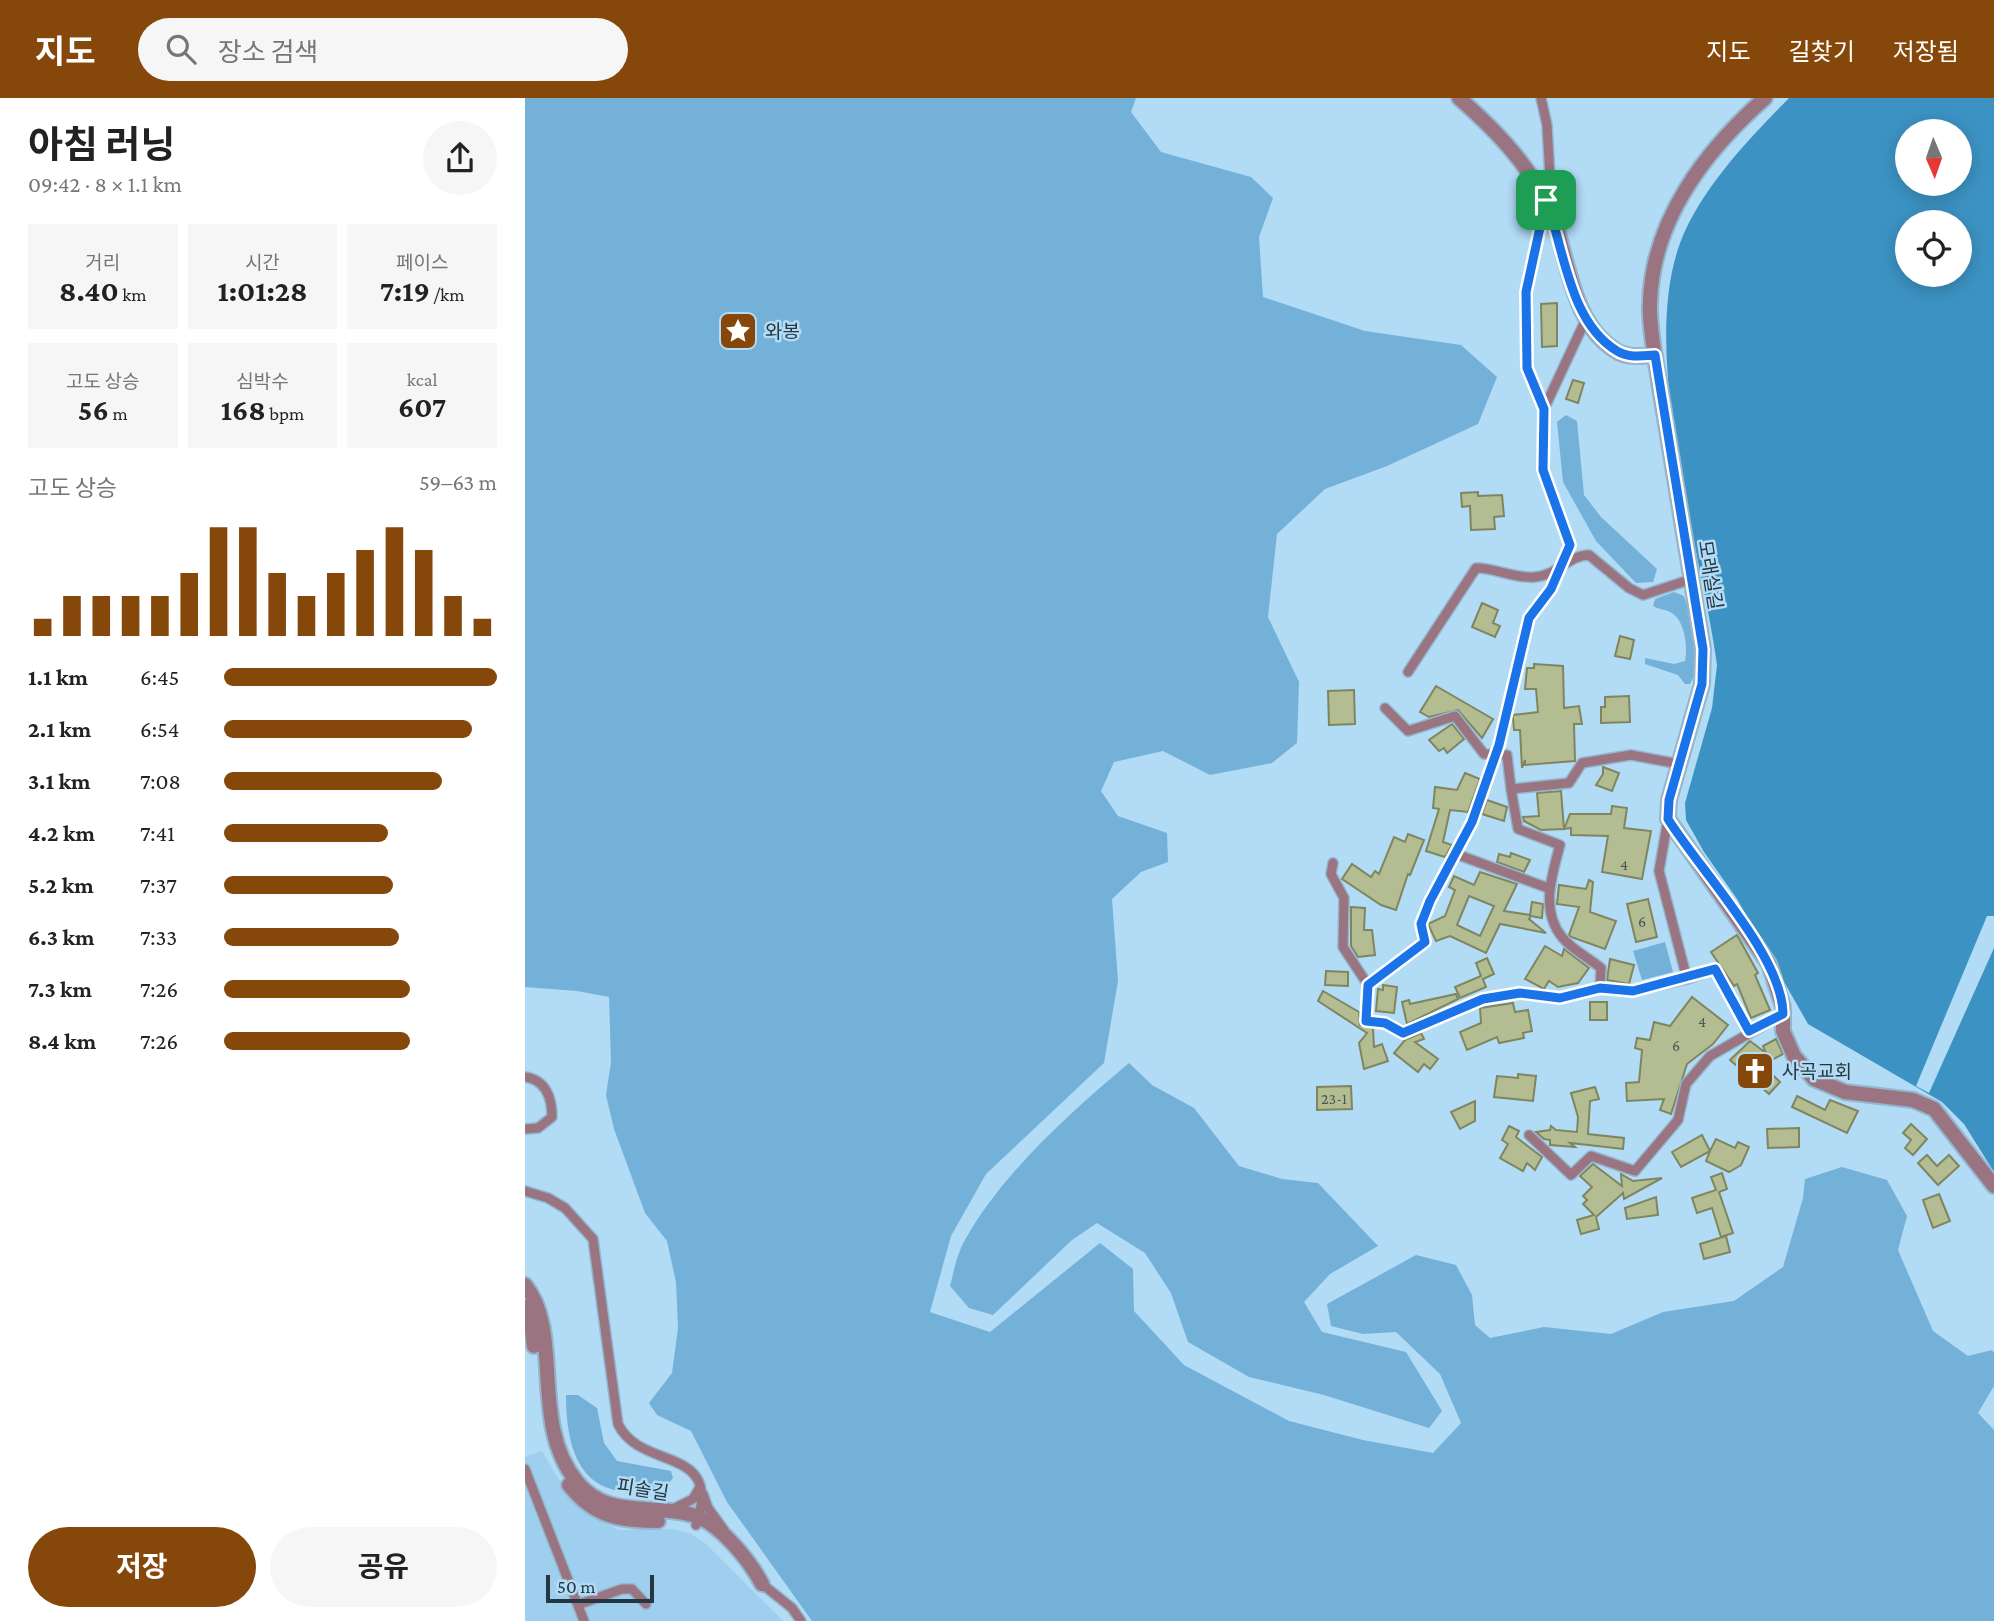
<!DOCTYPE html>
<html lang="ko">
<head>
<meta charset="utf-8">
<style>
	body { margin:0; font-family:"Crimson Pro","Noto Sans KR",serif; background:#f6f6f6; color:#222; height:100vh; display:flex; flex-direction:column; font-size:26px; white-space:nowrap }
	* { box-sizing:border-box; margin:0 }
	p { font-size:23px; color:#767676 }
	.icon { flex:none; width:38px; height:38px; fill:none; stroke:currentColor; stroke-width:2; stroke-linecap:round; stroke-linejoin:round }
	.map { position:relative; flex:1; overflow:hidden }
	.panel { display:flex; flex-direction:column; background:#fff; width:525px }
	.panel>* { flex:none }
	.needle { width:46px; rotate:178deg }
	.tools { position:absolute; left:1370px; top:21px; display:grid; gap:14px }
	.tools a { display:grid; place-items:center; width:77px; height:77px; border-radius:50%; background:#fff; box-shadow:0 4px 18px #0003; font-size:35px }
	.scale { position:absolute; left:21px; bottom:18px; width:108px; box-sizing:border-box; padding-left:7px; border:4px solid #263741; border-top:0; font-size:19px; line-height:24px; white-space:nowrap; color:#263741; -webkit-text-stroke:5px #b2dbf6; paint-order:stroke }
	.pin { position:absolute; display:grid; place-items:center; width:60px; height:60px; color:#fff; margin:-30px; border-radius:14px; box-shadow:0 4px 10px #0006 }
	.round { display:grid; place-items:center; flex:none; width:74px; height:74px; border-radius:37px; background:#f6f6f6 }
	.summary { display:flex; align-items:center; justify-content:space-between; height:119px; padding:0 28px }
	h1 { font-size:38px; font-weight:700; line-height:52px }
	.figures { display:grid; grid-template-columns:repeat(3,1fr); gap:10px; height:119px; padding:7px 28px }
	.figures div { display:grid; align-content:center; border-radius:0px; background:#f6f6f6; text-align:center }
	.figures b { font-size:30px; font-weight:700 }
	.figures small { font-size:19px; font-weight:400 }
	.figures p { font-size:19px }
	.chart { height:196px; padding:14px 28px }
	.chart p { display:flex; justify-content:space-between }
	.chart svg { width:100%; height:126px; margin-top:7px; stroke:#86470b; stroke-width:6 }
	.cta { display:flex; gap:14px; margin-top:auto; padding:14px 28px }
	.cta a { flex:1; height:80px; border-radius:42px; background:#86470b; color:#fff; font-size:28px; font-weight:700; line-height:80px; text-align:center }
	.cta a+a { background:#f6f6f6; color:#222 }
	ul { padding:0 28px; list-style:none; font-size:23px }
	li { display:grid; grid-template-columns:112px 84px 1fr; align-items:center; height:52px }
	li i { height:18px; border-radius:9px; background:#86470b }
	header { display:flex; align-items:center; gap:42px; box-sizing:border-box; height:98px; padding:0 35px; background:#86470b; color:#fff }
	header strong { font-size:33px }
	nav { display:flex; gap:38px; margin-inline-start:auto; font-size:24px }
	.search { width:490px; height:63px; background:#f6f6f6; display:flex; align-items:center; gap:18px; box-sizing:border-box; padding:0 24px; border-radius:38px; color:#767676; font-size:26px }
	main { display:flex; flex:1; min-height:0 }
	.map>svg:first-child { display:block }
	.built { fill:#9fcfee }
	.green { fill:#74b1d8 }
	.water { fill:#3c93c3; fill-rule:evenodd }
	.pier { fill:#b2dbf6 }
	.building { fill:#b4bc92; stroke:#7f865f; stroke-width:2; fill-rule:evenodd }
	.lines { fill:none; stroke-linecap:round; stroke-linejoin:round }
	.service-casing { stroke:#93b7ce; stroke-width:12 }
	.minor-casing { stroke:#93b7ce; stroke-width:18 }
	.service { stroke:#9a7581; stroke-width:9 }
	.minor { stroke:#9a7581; stroke-width:14 }
	.route-casing { stroke:#fff; stroke-width:14 }
	.route { stroke:#1a73e8; stroke-width:9 }
	.labels { text-anchor:middle; stroke-width:5; stroke-linejoin:round; paint-order:stroke }
	.number-label { font-size:16px; fill:#4a5855 }
	.poi-label { font-size:19px; fill:#263741; stroke:#b2dbf6; text-anchor:start }
	.street-label { font-size:19px; fill:#263741; stroke:#b2dbf6 }
</style>
</head>
<body>
<header>
<strong>지도</strong>
<div class="search"><svg class="icon" aria-label="search" viewBox="0 0 24 24"><circle cx="10" cy="10" r="6"/><path d="M15 15l6 6"/></svg>장소 검색</div>
<nav><a>지도</a><a>길찾기</a><a>저장됨</a></nav>
</header>
<main>
<section class="panel">
<div class="summary"><div><h1>아침 러닝</h1><p>09:42 · 8 × 1.1 km</p></div><a class="round"><svg class="icon" aria-label="share" viewBox="0 0 24 24"><path d="M12 15V3M7 8l5-5 5 5M5 13v7h14v-7"/></svg></a></div>
<div class="figures">
<div><p>거리</p><b>8.40<small> km</small></b></div>
<div><p>시간</p><b>1:01:28</b></div>
<div><p>페이스</p><b>7:19<small> /km</small></b></div>
</div>
<div class="figures">
<div><p>고도 상승</p><b>56<small> m</small></b></div>
<div><p>심박수</p><b>168<small> bpm</small></b></div>
<div><p>kcal</p><b>607</b></div>
</div>
<div class="chart"><p><span>고도 상승</span>59–63 m</p>
<svg viewBox="0 0 160 44" preserveAspectRatio="none"><path d="M5 44V38M15 44V30M25 44V30M35 44V30M45 44V30M55 44V22M65 44V6M75 44V6M85 44V22M95 44V30M105 44V22M115 44V14M125 44V6M135 44V14M145 44V30M155 44V38"/></svg>
</div>
<ul>
<li><b>1.1 km</b>6:45<i style="width:100%"></i></li>
<li><b>2.1 km</b>6:54<i style="width:91%"></i></li>
<li><b>3.1 km</b>7:08<i style="width:80%"></i></li>
<li><b>4.2 km</b>7:41<i style="width:60%"></i></li>
<li><b>5.2 km</b>7:37<i style="width:62%"></i></li>
<li><b>6.3 km</b>7:33<i style="width:64%"></i></li>
<li><b>7.3 km</b>7:26<i style="width:68%"></i></li>
<li><b>8.4 km</b>7:26<i style="width:68%"></i></li>
</ul>
<div class="cta"><a>저장</a><a>공유</a></div>
</section>
<div class="map">
<svg width="1469" height="1523" viewBox="0 0 1469 1523">
	<rect width="100%" height="100%" fill="#b2dbf6"/>
	<!-- built -->
	<polygon class="built" points="17,1353 35,1384 67,1419 94,1432 149,1431 166,1436 180,1445 258,1523 0,1523 0,1359"/>
	<!-- green -->
	<g class="green">
		<polygon points="0,0 611,0 606,14 636,54 726,79 748,100 734,139 738,199 840,233 936,247 972,279 953,326 862,368 800,391 752,436 743,519 774,584 772,645 747,665 685,677 638,653 589,664 576,693 593,718 642,735 643,764 616,774 587,801 593,883 579,965 461,1076 426,1138 405,1214 465,1234 575,1145 608,1171 609,1213 659,1267 764,1323 838,1342 908,1355 936,1325 915,1276 871,1234 838,1236 806,1228 802,1206 891,1157 931,1167 947,1197 950,1227 965,1240 1019,1229 1086,1236 1138,1214 1209,1203 1258,1169 1278,1100 1280,1081 1317,1069 1362,1082 1382,1118 1373,1152 1408,1233 1443,1258 1467,1252 1469,1255 1469,1288 1453,1315 1469,1332 1469,1523 287,1523 202,1404 166,1333 132,1317 124,1305 147,1275 153,1230 151,1184 142,1143 120,1115 89,1031 81,997 86,964 84,899 52,893 0,889"/>
		<polygon points="1041,317 1052,323 1059,397 1076,419 1132,471 1128,484 1111,485 1071,443 1038,384 1032,324"/>
		<path d="M 1149,494 L 1159,498 C 1168,526 1182,558 1165,586 L 1160,586 L 1153,577 L 1120,566 L 1120,560 L 1149,566 L 1160,563 C 1163,551 1160,524 1148,516 C 1143,511 1134,512 1128,508 L 1130,501 Z"/>
		<polygon points="1140,844 1148,874 1117,882 1108,853"/>
		<path d="M 604,965 L 627,987 L 669,1010 L 714,1068 L 757,1081 L 793,1085 L 853,1148 L 805,1176 L 779,1204 L 797,1234 L 881,1254 L 917,1313 L 904,1330 L 799,1297 L 724,1279 L 663,1244 L 646,1195 L 620,1155 L 572,1125 L 547,1142 L 468,1217 L 444,1210 L 425,1188 C 429,1173 432,1155 440,1142 C 478,1074 546,1014 604,965 Z"/>
		<path d="M 41,1297 L 53,1297 L 72,1310 L 79,1345 L 92,1363 L 146,1373 L 148,1380 C 140,1392 128,1392 114,1393 C 53,1399 41,1346 41,1297 Z"/>
	</g>
	<!-- water -->
	<path class="water" d="M 1264,0 L 1469,0 L 1469,1074 L 1439,1026 L 1417,1004 L 1283,926 L 1212,801 L 1179,754 L 1161,722 L 1160,705 L 1187,610 L 1192,567 C 1176,447 1109,244 1160,133 C 1184,82 1225,40 1264,0 ZM 1382,33 L 1435,33 L 1435,86 L 1382,86 ZM 1382,124 L 1435,124 L 1435,177 L 1382,177 Z"/>
	<!-- pier -->
	<polygon class="pier" points="1462,818 1469,818 1469,850 1404,995 1391,988"/>
	<!-- building -->
	<g class="building">
		<polygon points="1032,205 1032,248 1017,249 1016,206"/>
		<polygon points="1048,282 1059,285 1053,305 1041,301"/>
		<polygon points="953,394 953,398 977,397 979,418 969,419 970,431 946,432 945,408 937,409 936,395"/>
		<polygon points="957,505 973,512 968,525 975,528 970,539 947,529"/>
		<polygon points="1095,538 1109,542 1105,561 1090,558"/>
		<polygon points="1009,566 1038,568 1039,610 1054,608 1057,626 1049,626 1050,663 1000,667 1000,662 997,670 995,632 989,632 988,620 988,617 1013,614 1011,591 1000,591 1002,570 1009,570"/>
		<polygon points="911,588 968,621 957,640 933,612 904,619 895,614"/>
		<polygon points="829,592 830,626 804,627 803,593"/>
		<polygon points="1104,598 1105,624 1076,625 1076,609 1080,609 1080,599"/>
		<polygon points="927,626 939,641 922,655 919,650 914,653 904,642"/>
		<polygon points="1078,669 1094,675 1087,693 1071,687 1078,676"/>
		<polygon points="940,675 955,681 943,714 925,712 918,744 927,747 920,759 901,753 914,711 908,710 910,689 932,692"/>
		<polygon points="1036,693 1039,731 1016,732 999,723 998,719 1014,718 1012,695"/>
		<polygon points="962,702 982,709 979,723 957,716"/>
		<polygon points="1087,708 1102,710 1099,730 1126,733 1117,781 1077,774 1083,738 1046,737 1046,730 1039,731 1045,716 1086,716"/>
		<polygon points="883,736 899,742 885,777 883,776 871,812 856,807 817,781 827,766 846,779 850,773 854,776 869,739 880,744"/>
		<polygon points="986,755 1005,762 999,774 972,764 974,756 985,759"/>
		<path d="M 955,774 L 992,786 L 979,813 L 1005,817 L 1007,804 L 1018,806 L 1017,820 L 1006,818 L 1004,821 L 1021,835 L 975,826 L 961,855 L 925,838 L 911,843 L 903,826 L 920,818 L 930,792 L 924,789 L 929,778 L 949,787 ZM 944,798 L 969,808 L 955,838 L 932,827 Z"/>
		<polygon points="1064,782 1068,784 1065,814 1091,823 1080,851 1046,839 1044,837 1054,809 1032,806 1034,787 1061,791"/>
		<polygon points="1123,801 1132,839 1111,844 1102,806"/>
		<polygon points="826,809 840,810 839,832 847,832 850,857 833,859 826,848"/>
		<polygon points="1212,837 1233,875 1230,877 1245,912 1226,920 1212,886 1209,888 1186,854"/>
		<polygon points="1020,848 1037,858 1039,851 1064,870 1053,885 1033,889 1024,883 1019,891 1000,881"/>
		<polygon points="962,860 969,876 958,881 961,889 935,900 930,889 956,878 951,865"/>
		<polygon points="1085,861 1109,867 1104,886 1082,882"/>
		<polygon points="801,873 823,874 823,888 800,887"/>
		<polygon points="858,887 872,889 869,915 851,913 853,891 858,892"/>
		<polygon points="798,893 834,914 835,927 848,930 849,949 857,946 863,963 839,971 834,945 842,935 793,903"/>
		<polygon points="931,896 933,901 882,926 877,904 884,902 885,906"/>
		<polygon points="1167,899 1203,927 1188,946 1162,966 1146,1016 1135,1012 1139,1001 1102,1003 1101,985 1114,984 1117,952 1110,950 1112,940 1125,942 1129,924 1145,928"/>
		<rect x="1065" y="904" width="17" height="18"/>
		<polygon points="988,905 990,914 1003,912 1007,933 998,935 999,940 974,945 972,939 942,952 935,934 956,925 955,910"/>
		<polygon points="896,935 899,941 890,944 913,961 905,971 899,966 893,974 869,955 880,942"/>
		<polygon points="1251,941 1258,956 1237,967 1255,984 1244,996 1205,962 1225,943 1241,955 1238,948"/>
		<polygon points="993,976 1011,978 1008,1003 969,999 972,978 993,980"/>
		<polygon points="826,988 827,1011 792,1012 792,989"/>
		<polygon points="1070,989 1074,1001 1065,1003 1063,1036 1099,1040 1098,1051 1045,1045 1050,1049 1025,1047 1025,1042 1019,1041 1011,1034 1025,1032 1026,1028 1031,1032 1052,1034 1053,1019 1046,995"/>
		<polygon points="1272,998 1300,1012 1305,1002 1333,1013 1322,1035 1267,1009"/>
		<polygon points="950,1003 950,1023 935,1031 926,1014"/>
		<polygon points="1386,1026 1402,1041 1388,1057 1380,1050 1386,1042 1378,1035"/>
		<polygon points="984,1028 994,1033 991,1039 1017,1059 1010,1072 1002,1065 998,1073 975,1060 983,1046 977,1042"/>
		<polygon points="1274,1030 1274,1049 1243,1050 1242,1031"/>
		<polygon points="1177,1037 1185,1053 1191,1041 1210,1050 1213,1044 1224,1049 1216,1067 1204,1074 1181,1063 1185,1053 1156,1069 1147,1054"/>
		<polygon points="1402,1057 1412,1068 1424,1057 1434,1068 1413,1087 1393,1065"/>
		<polygon points="1068,1066 1097,1088 1096,1076 1108,1083 1137,1080 1099,1101 1098,1095 1071,1119 1074,1131 1056,1136 1052,1122 1069,1117 1058,1106 1062,1102 1058,1098 1067,1089 1055,1078"/>
		<polygon points="1197,1075 1202,1091 1194,1094 1208,1135 1196,1139 1187,1110 1172,1115 1167,1100 1191,1092 1186,1079"/>
		<polygon points="1414,1096 1425,1123 1408,1130 1398,1102"/>
		<polygon points="1131,1099 1133,1117 1102,1121 1100,1110"/>
		<polygon points="1201,1138 1205,1154 1179,1161 1175,1146"/>
	</g>
	<g class="lines">
		<defs>
			<g id="service">
				<polyline points="1016,0 1022,27 1026,97 1021,102 1001,194 1002,270 1019,311"/>
				<polyline points="1061,221 1019,311 1018,372 1045,447 1026,491 1004,520 974,647 947,724 905,803 896,826 900,844 843,887 841,923 860,924 879,935 958,901 995,896 1035,900 1075,890 1108,893 1162,881 1134,773 1143,721"/>
				<path d="M 883,574 L 951,470 C 971,470 990,481 1010,479 C 1031,478 1044,457 1064,457 L 1104,490 L 1118,497 L 1167,481"/>
				<polyline points="860,610 883,633 930,618 959,656 982,657 986,691 1044,685 1057,665 1106,657 1154,666"/>
				<path d="M 986,691 L 993,731 L 1035,747 C 1027,777 1015,812 1037,839 C 1046,851 1064,860 1076,870 L 1075,890"/>
				<polyline points="931,756 1023,790"/>
				<polyline points="808,765 806,776 819,800 818,849 843,887"/>
				<polyline points="1162,881 1190,871 1224,933"/>
				<path d="M 0,979 C 21,982 27,1000 27,1019 L 13,1030 L 0,1031"/>
				<polyline points="1004,1037 1046,1077 1066,1058 1110,1073 1153,1022 1161,986 1185,958 1258,916"/>
				<path d="M 0,1093 L 23,1100 L 40,1110 L 68,1141 L 93,1326 C 116,1374 199,1346 171,1427"/>
				<polyline points="0,1371 59,1523"/>
				<polyline points="178,1396 183,1410 199,1432"/>
				<polyline points="148,1411 168,1401 175,1389"/>
				<polyline points="237,1486 267,1510 276,1523"/>
				<polyline points="55,1506 97,1491 107,1491 121,1506"/>
			</g>
			<g id="minor">
				<path d="M 934,0 C 967,29 1000,62 1020,102 C 1045,149 1041,224 1093,254 C 1104,260 1118,258 1130,257"/>
				<path d="M 1240,0 C 1181,52 1127,122 1125,205 C 1124,220 1127,237 1129,253 L 1178,551 L 1177,586 L 1144,702 L 1143,721 L 1244,866 L 1258,909 L 1258,933 L 1269,958 L 1289,981 L 1320,994 L 1388,1002 L 1409,1011 L 1469,1088"/>
				<path d="M 0,1187 C 39,1235 4,1326 52,1384 C 84,1423 129,1404 171,1418 C 196,1427 225,1463 237,1486"/>
				<polyline points="0,1209 5,1218 9,1248"/>
				<path d="M 44,1387 C 69,1419 95,1423 133,1423"/>
			</g>
		</defs>
		<!-- service casing -->
		<use href="#service" class="service-casing"/>
		<!-- minor casing -->
		<use href="#minor" class="minor-casing"/>
		<!-- service -->
		<use href="#service" class="service"/>
		<!-- minor -->
		<use href="#minor" class="minor"/>
	</g>
	<g class="lines">
		<defs>
			<path id="route" d="M 1021,102 C 1039,150 1044,224 1092,253 C 1103,260 1117,258 1130,257 L 1178,551 L 1177,586 L 1144,702 L 1143,721 C 1174,771 1258,859 1258,916 L 1224,933 L 1190,871 L 1108,893 L 1075,890 L 1035,900 L 995,895 L 958,901 L 878,935 L 860,925 L 841,923 L 843,887 L 900,844 L 896,826 L 905,803 L 947,724 L 974,647 L 1004,520 L 1026,491 L 1045,447 L 1018,372 L 1019,311 L 1002,270 L 1001,194 Z"/>
		</defs>
		<!-- route casing -->
		<use href="#route" class="route-casing"/>
		<!-- route -->
		<use href="#route" class="route"/>
	</g>
	<!-- icons -->
	<defs>
		<symbol id="sight-square" viewBox="-11 -11 22 22"><rect x="-9" y="-9" width="18" height="18" rx="4" fill="#86470b" stroke="#b2dbf6"/><path d="M0-6L1.8-2.2L6-1.7L2.9 1.2L3.7 5.4L0 3.3L-3.7 5.4L-2.9 1.2L-6-1.7L-1.8-2.2Z" fill="#fff"/></symbol>
		<symbol id="church-square" viewBox="-11 -11 22 22"><rect x="-9" y="-9" width="18" height="18" rx="4" fill="#86470b" stroke="#b2dbf6"/><path d="M-1.2-6h2.4v3.5h3.3v2.4h-3.3V6h-2.4V-.1h-3.3v-2.4h3.3Z" fill="#fff"/></symbol>
	</defs>
	<g fill-rule="evenodd">
		<use href="#sight-square" x="191" y="211" width="44" height="44"/>
		<use href="#church-square" x="1208" y="951" width="44" height="44"/>
	</g>
	<g class="labels">
		<!-- number labels -->
		<g class="number-label">
			<text x="1099" y="772">4</text>
			<text x="1117" y="829">6</text>
			<text x="1177" y="929">4</text>
			<text x="1151" y="953">6</text>
			<text x="809" y="1006">23-1</text>
		</g>
		<!-- poi labels -->
		<g class="poi-label">
			<text x="240" y="240">와봉</text>
			<text x="1257" y="980">사곡교회</text>
		</g>
		<!-- street labels -->
		<g class="street-label">
			<text transform="translate(1186 477) rotate(81)" y="7">모래실길</text>
			<text transform="translate(118 1391) rotate(9)" y="7">피솔길</text>
		</g>
	</g>
</svg>
<div class="tools">
<a><svg class="needle" viewBox="-14 -14 28 28"><path d="M0-13l5 13h-10z" fill="#e53935"/><path d="M0 13l5-13h-10z" fill="#767676"/></svg></a>
<a><svg class="icon" aria-label="locate" viewBox="0 0 24 24"><circle cx="12" cy="12" r="6"/><path d="M12 2v4M12 18v4M2 12h4M18 12h4"/></svg></a>
</div>
<div class="scale">50 m</div>
<div class="pin" style="left:1021px;top:102px;background:#1e9e55"><svg class="icon" aria-label="arrive" viewBox="0 0 24 24"><path d="M6 21V4h12l-3 4 3 4H6"/></svg></div>
</div>
</main>
</body>
</html>
